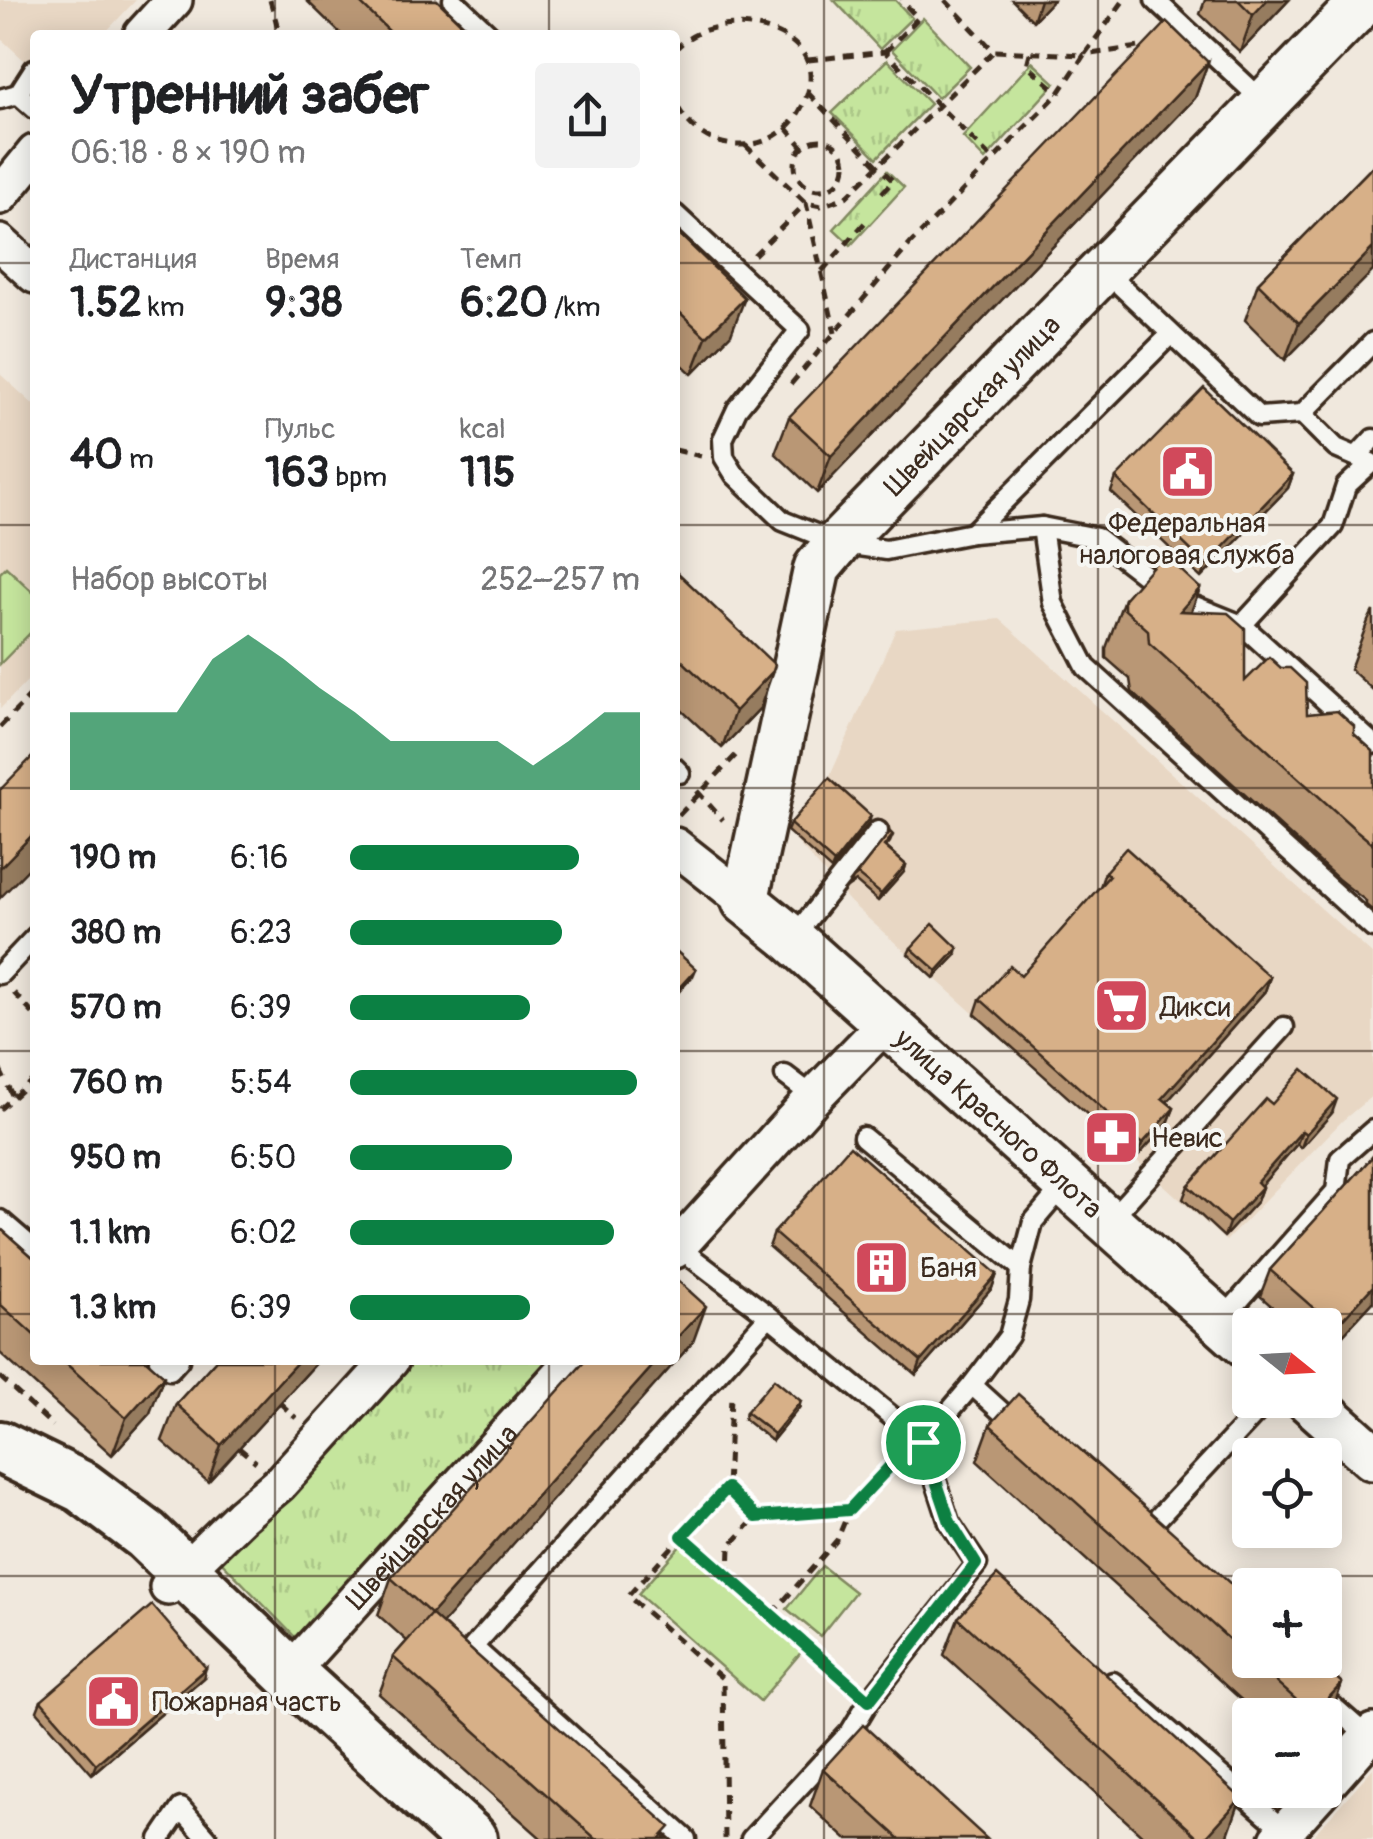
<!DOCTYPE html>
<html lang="ru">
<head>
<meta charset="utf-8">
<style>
	body { margin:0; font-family:Pangolin,sans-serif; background:#f2f2f2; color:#202124; height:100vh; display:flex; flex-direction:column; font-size:38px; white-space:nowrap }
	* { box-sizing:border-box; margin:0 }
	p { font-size:32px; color:#757577 }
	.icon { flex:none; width:55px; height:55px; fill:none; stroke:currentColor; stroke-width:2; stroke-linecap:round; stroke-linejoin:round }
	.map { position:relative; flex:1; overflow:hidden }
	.drawer { position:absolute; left:30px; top:30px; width:650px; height:1335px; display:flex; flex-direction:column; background:#fff; border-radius:10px; box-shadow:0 5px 25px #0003 }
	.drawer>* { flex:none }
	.needle { width:65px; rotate:108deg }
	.tools { position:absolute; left:1232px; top:1308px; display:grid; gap:20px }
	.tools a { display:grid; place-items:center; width:110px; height:110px; border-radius:10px; background:#fff; box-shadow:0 5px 25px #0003; font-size:50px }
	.pin { position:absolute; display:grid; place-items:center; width:85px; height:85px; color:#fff; margin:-42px; border:5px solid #fff; border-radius:50%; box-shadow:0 2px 10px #0007 }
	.round { display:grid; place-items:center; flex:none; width:105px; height:105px; border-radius:10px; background:#f2f2f2 }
	.summary { display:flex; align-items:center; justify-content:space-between; height:170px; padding:0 40px }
	h1 { font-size:55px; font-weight:800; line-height:75px }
	.figures { display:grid; grid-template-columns:repeat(3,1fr); gap:15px; height:170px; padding:10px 40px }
	.figures div { display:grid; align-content:center }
	.figures b { font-size:42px; font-weight:800 }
	.figures small { font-size:28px; font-weight:400 }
	.figures p { font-size:28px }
	.chart { height:280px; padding:20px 40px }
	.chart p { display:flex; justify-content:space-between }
	.chart svg { width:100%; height:180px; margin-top:10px; fill:#0b8043; opacity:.7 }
	ul { padding:0 40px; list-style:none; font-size:32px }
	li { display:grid; grid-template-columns:160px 120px 1fr; align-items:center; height:75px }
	li i { height:25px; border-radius:12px; background:#0b8043 }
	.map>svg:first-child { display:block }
	.built { fill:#e8d7c4 }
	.grass { fill:url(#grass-tufts); stroke:#80885e; stroke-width:2.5 }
	.pitch { fill:#c5e59d; stroke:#80885e; stroke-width:2.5 }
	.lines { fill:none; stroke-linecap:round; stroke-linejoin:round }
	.service-casing { stroke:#3b2a1e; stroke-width:25 }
	.minor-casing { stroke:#3b2a1e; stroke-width:42 }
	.tertiary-casing { stroke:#3b2a1e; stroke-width:52 }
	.secondary-casing { stroke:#3b2a1e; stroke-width:58 }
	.path { stroke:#3b2a1e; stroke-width:5; stroke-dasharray:10 8; stroke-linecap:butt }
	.service { stroke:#f6f6f2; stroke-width:18 }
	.minor { stroke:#f6f6f2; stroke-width:35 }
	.tertiary { stroke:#f6f6f2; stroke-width:45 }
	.secondary { stroke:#f6f6f2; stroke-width:50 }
	.wall { fill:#b99775; stroke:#3b2a1e; stroke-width:2.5 }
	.shaded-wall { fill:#967b5f; stroke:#3b2a1e; stroke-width:2.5 }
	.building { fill:#d7b088; stroke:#3b2a1e; stroke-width:2.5 }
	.route-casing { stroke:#fff; stroke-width:20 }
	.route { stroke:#0b8043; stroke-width:12 }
	.grid { fill:none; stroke:#3b2a1e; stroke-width:2.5; stroke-opacity:0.55 }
	.labels { text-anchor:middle; stroke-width:8; stroke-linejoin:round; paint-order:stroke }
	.street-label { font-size:28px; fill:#3b2a1e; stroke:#f6f6f2 }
	.poi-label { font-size:28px; fill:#3b2a1e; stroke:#f6f6f2; text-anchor:start }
</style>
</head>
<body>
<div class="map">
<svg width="1373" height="1839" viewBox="0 0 1373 1839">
	<defs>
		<pattern id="grass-tufts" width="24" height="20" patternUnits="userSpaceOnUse" patternTransform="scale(2.5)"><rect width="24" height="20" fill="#c5e59d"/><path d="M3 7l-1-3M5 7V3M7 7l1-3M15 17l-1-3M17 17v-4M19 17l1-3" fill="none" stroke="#aac587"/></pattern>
	</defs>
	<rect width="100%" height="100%" fill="#f0e8dd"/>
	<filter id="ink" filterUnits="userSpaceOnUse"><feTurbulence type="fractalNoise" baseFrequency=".01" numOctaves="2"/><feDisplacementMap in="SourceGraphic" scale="20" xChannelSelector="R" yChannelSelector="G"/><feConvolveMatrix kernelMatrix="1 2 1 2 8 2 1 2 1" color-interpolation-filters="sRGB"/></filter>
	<g filter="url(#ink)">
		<!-- built -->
		<g class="built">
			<polygon points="0,0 136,0 103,35 35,35 35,70 0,38"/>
			<polygon points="0,374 35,406 35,673 0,709"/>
			<polygon points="1000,619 1373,955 1373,1095 1342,1121 1226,1241 851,903 787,831 826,785 896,629"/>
			<polygon points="1373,1768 1373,1839 1310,1839"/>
		</g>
		<!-- grass -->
		<g class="grass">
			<polygon points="834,0 895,0 912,18 880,49"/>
			<polygon points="923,18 970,67 938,98 892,50"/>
			<polygon points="887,60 930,104 877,158 832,113"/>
			<polygon points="1032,62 1055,83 985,160 963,137"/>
			<polygon points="887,171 904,187 851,245 834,229"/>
			<polygon points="408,1360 547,1360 297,1639 216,1556 288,1490"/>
		</g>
		<!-- pitch -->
		<g class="pitch">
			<polygon points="6,567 35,594 35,628 0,664 0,573"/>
			<polygon points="682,1544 803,1650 760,1701 638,1594"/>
			<polygon points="822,1566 855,1592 820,1636 787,1609"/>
		</g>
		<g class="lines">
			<defs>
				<g id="service">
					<polyline points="453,0 490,35"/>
					<polyline points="1155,0 1264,102"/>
					<polyline points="18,94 34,69"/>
					<polyline points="0,99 18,94 35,109"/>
					<polyline points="675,214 800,330 737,409 723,439 724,457 735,475 783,521 838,543 886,550 972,533 1042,527 1097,538 1175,598 1242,625 1333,526 1346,486 1371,463 1336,448 1302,414"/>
					<polyline points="1103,269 1259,417 1302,414 1373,342"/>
					<polyline points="1357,456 1373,439"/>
					<polyline points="1042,527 1053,603 1086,667 1373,928"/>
					<polyline points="972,533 1170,335"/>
					<polyline points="1242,625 1373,744"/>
					<polyline points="675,768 680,773"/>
					<polyline points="792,939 878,831"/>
					<polyline points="0,974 35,937"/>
					<polyline points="785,1075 814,1097"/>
					<polyline points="863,1137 1021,1268"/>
					<polyline points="0,1220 35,1250"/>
					<polyline points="1109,1221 1284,1027"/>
					<polyline points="678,1247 769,1316 923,1442"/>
					<polyline points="1221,1321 1336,1191 1340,1159 1373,1130"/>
					<polyline points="159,1360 170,1370 179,1360"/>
					<polyline points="972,1385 1016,1425"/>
					<polyline points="1142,1535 1268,1400"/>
					<polyline points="1113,1682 1285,1831"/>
					<polyline points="1319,1694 1368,1737"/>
					<polyline points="160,1839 181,1808 208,1839"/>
					<polyline points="686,1839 473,1647 769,1316"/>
					<polyline points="751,1839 851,1731 869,1701 977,1564 949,1522 923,1442 972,1385 1009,1336 1019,1300 1021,1268 1033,1222 1066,1183"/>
				</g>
				<g id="minor">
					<polyline points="142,35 174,0"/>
					<polyline points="0,196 35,153"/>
					<polyline points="0,243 35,275"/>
					<polyline points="675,846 745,901"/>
					<polyline points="675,1250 814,1097 886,1023"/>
					<polyline points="168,1587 241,1516 279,1484 391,1360"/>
					<path id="s1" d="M 289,1673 L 574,1360"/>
					<polyline points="1325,1786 1373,1732"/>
					<polyline points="1278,1839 1322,1790"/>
				</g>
				<g id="tertiary">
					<path id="s2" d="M 1250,1348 L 792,939 L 745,901 L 817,568 L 838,543 L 1365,0"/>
					<polyline points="1309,1400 1373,1457"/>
				</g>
				<polyline id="secondary" points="0,1447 82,1487 146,1535 289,1673 471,1839"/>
			</defs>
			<!-- service casing -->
			<use href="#service" class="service-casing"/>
			<!-- minor casing -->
			<use href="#minor" class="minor-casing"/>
			<!-- tertiary casing -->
			<use href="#tertiary" class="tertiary-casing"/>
			<!-- secondary casing -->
			<use href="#secondary" class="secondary-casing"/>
			<!-- path -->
			<g class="path">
				<polyline points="270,0 280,35"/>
				<polyline points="945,0 994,51 1084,55 1124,0"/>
				<path d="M 675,50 C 717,0 849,28 799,112 C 787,132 765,145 742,145 C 711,146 688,128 675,102"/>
				<polyline points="885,52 918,18 901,0"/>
				<polyline points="1030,53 1027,65 1059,93"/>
				<polyline points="808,60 885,52 992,159"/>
				<polyline points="808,93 878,166 994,51"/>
				<polyline points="786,127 803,147"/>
				<circle cx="820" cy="165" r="25"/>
				<polyline points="745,145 806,203 821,206 846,197 878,166 893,181 880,195"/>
				<polyline points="754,255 806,203 835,333"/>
				<polyline points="822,271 869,218"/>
				<polyline points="791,384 911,243 1059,93 1084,55 1146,46"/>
				<polyline points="675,450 701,456"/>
				<polyline points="0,727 35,691"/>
				<polyline points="697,791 723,820"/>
				<polyline points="679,815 737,754"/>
				<polyline points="14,993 35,1016"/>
				<polyline points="0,1070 13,1097"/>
				<polyline points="0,1109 35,1078"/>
				<polyline points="0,1377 53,1426"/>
				<polyline points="280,1403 296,1418"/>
				<polyline points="239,1448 256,1462"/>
				<polyline points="727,1488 756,1517 849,1511"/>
				<polyline points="682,1536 727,1488 731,1396"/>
				<polyline points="729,1577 730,1546 756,1517"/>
				<polyline points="772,1614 837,1540 849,1511 892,1464 904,1455"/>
				<polyline points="725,1839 723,1679 628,1596 682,1536 852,1686"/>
			</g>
			<!-- service -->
			<use href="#service" class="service"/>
			<!-- minor -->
			<use href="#minor" class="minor"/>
			<!-- tertiary -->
			<use href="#tertiary" class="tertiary"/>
			<!-- secondary -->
			<use href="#secondary" class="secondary"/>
		</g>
		<!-- wall -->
		<g class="wall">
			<polygon points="306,0 437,0 473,35 342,35"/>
			<polygon points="1012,0 1053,0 1033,21"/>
			<polygon points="1205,0 1289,0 1240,52 1200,14"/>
			<polygon points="1208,62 1195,98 817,493 775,453 789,417"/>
			<polygon points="1373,166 1285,360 1245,320 1258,283"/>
			<polygon points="675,230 731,334 692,374 675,358"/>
			<polygon points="1293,474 1288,488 1201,578 1111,492 1116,478"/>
			<polygon points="675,570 760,708 722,748 675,704"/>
			<polygon points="1200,588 1191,612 1245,681 1307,714 1354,734 1373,751 1373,911 1366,905 1366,901 1338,879 1132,692 1130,679 1106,658 1106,648 1124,599"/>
			<polygon points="1373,611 1373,690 1350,669 1368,621"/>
			<polygon points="869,823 831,870 787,831 790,824"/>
			<polygon points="893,835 890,842 886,847 906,865 904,872 878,901 856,882 850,886 853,879"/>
			<polygon points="1105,872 1270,977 1265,991 1167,1102 1174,1108 1168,1123 1136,1158 975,1014 980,999 1021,976 1100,887"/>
			<polygon points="911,948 956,955 934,978 908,954"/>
			<polygon points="1272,1104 1332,1113 1301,1148 1297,1144 1261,1186 1262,1187 1257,1201 1224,1237 1183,1199 1188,1186"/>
			<polygon points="1373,1156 1373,1302 1326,1353 1325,1325 1293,1325 1260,1296 1270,1270"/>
			<polygon points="0,1228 35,1259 35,1360 146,1360 150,1413 112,1455 0,1353"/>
			<polygon points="774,1233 997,1274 992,1288 916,1375 769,1247"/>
			<polygon points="693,1342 442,1623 666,1839 542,1839 379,1694 393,1657 407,1641 378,1615 391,1578"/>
			<polygon points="216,1360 319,1360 208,1482 162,1441 176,1404"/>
			<polygon points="799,1408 772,1441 744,1419 746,1412"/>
			<polygon points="990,1425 1250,1601 1250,1660 1317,1660 1342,1683 1329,1720 1325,1715 1258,1715 977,1461"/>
			<polygon points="958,1618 1228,1835 1224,1839 1146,1839 944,1655"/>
			<polygon points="203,1678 92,1774 37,1711 41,1701"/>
			<polygon points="823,1769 987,1839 846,1839 810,1806"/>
		</g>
		<!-- shaded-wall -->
		<g class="shaded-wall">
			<polygon points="1040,0 1053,0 1033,21"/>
			<polygon points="1267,0 1289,0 1240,52 1253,15"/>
			<polygon points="1208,62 1195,98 817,493 831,456"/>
			<polygon points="1373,248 1373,271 1285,360 1299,323"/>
			<polygon points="745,298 731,334 692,374 706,337"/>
			<polygon points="1293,474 1288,488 1201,578 1206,565"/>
			<polygon points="1200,588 1182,636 1180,611"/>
			<polygon points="773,671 760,708 722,748 735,711"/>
			<polygon points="871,816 869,823 831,870 834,863"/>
			<polygon points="35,832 35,862 0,898 0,868"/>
			<polygon points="906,865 904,872 878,901 881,894"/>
			<polygon points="958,948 956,955 934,978 937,971"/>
			<polygon points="696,969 693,976 675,996 675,992"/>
			<polygon points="1270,977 1265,991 1157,1113 1162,1098"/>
			<polygon points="1337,1099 1332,1113 1301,1148 1306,1134"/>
			<polygon points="1174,1108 1168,1123 1136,1158 1142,1144"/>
			<polygon points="1302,1131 1297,1144 1252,1196 1257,1182"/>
			<polygon points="1262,1187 1257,1201 1224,1237 1229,1223"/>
			<polygon points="997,1274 992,1288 916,1375 921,1361"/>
			<polygon points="1373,1286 1373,1302 1326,1353 1335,1327"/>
			<polygon points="706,1306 693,1342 418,1651 431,1614 658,1360 675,1360 675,1340"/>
			<polygon points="299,1360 319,1360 208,1482 221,1445"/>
			<polygon points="164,1376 150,1413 112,1455 126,1418"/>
			<polygon points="801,1401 799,1408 772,1441 774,1434"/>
			<polygon points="206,1668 203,1678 92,1774 96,1764"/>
			<polygon points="1342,1683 1329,1720 1325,1724 1325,1715 1314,1715"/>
			<polygon points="1241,1798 1228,1835 1224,1839 1204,1839"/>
		</g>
		<!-- building -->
		<g class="building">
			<polygon points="357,0 437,0 473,35 393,35"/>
			<polygon points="1238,0 1267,0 1253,15"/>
			<polygon points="1167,22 1208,62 831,456 789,417"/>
			<polygon points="1373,166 1373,248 1299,323 1258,283"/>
			<polygon points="675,230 745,298 706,337 675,308"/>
			<polygon points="1204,388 1293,474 1206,565 1116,478"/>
			<polygon points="1159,559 1169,559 1200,588 1180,611 1228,613 1245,628 1245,681 1269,657 1281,668 1290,668 1306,683 1307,714 1337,711 1354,726 1354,734 1373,751 1373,844 1356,830 1149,643 1148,630 1124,609 1124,599"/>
			<polygon points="675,570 775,665 773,671 735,711 675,654"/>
			<polygon points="35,754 35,832 0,868 0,790"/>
			<polygon points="829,778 871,816 834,863 790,824"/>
			<polygon points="890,832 893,835 884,846 906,865 881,894 858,875 853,879"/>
			<polygon points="1126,848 1270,977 1162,1098 1174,1108 1142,1144 980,999 1010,966 1021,976 1109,876 1105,872"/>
			<polygon points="933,924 958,948 937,971 911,948"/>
			<polygon points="675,950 696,969 675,992"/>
			<polygon points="1303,1069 1337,1099 1306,1134 1302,1131 1257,1182 1262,1187 1229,1223 1188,1186 1266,1099 1272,1104"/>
			<polygon points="850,1146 997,1274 921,1361 774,1233"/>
			<polygon points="1373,1156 1373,1286 1335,1327 1270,1270"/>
			<polygon points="0,1228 35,1259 35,1336 0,1304"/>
			<polygon points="675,1278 706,1306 675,1340"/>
			<polygon points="62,1360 146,1360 164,1376 126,1418"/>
			<polygon points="216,1360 299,1360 221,1445 176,1404"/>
			<polygon points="586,1360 658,1360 431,1614 391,1578"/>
			<polygon points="774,1379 801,1401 774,1434 746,1412"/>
			<polygon points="1018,1394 1250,1601 1250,1658 990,1425"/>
			<polygon points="997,1575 1241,1798 1204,1839 1200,1839 958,1618"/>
			<polygon points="152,1605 206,1668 96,1764 41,1701"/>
			<polygon points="431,1614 670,1827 659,1839 596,1839 393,1657"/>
			<polygon points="1252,1660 1317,1660 1342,1683 1313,1715"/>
			<polygon points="863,1725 987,1839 900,1839 823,1769"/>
		</g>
	</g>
	<g class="lines" filter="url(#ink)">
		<defs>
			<polygon id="route" points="923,1442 950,1522 976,1564 869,1701 682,1536 727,1488 756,1517 849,1510 892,1464"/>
		</defs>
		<!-- route casing -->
		<use href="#route" class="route-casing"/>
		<!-- route -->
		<use href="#route" class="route"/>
	</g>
	<!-- grid -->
	<path class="grid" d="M 275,0 L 275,35M 549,0 L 549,35M 824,0 L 824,1839M 1098,0 L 1098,1839M 0,263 L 35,263M 675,263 L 1373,263M 0,525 L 35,525M 675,525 L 1373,525M 0,788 L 35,788M 675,788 L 1373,788M 0,1051 L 35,1051M 675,1051 L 1373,1051M 0,1314 L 35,1314M 675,1314 L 1373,1314M 275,1360 L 275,1839M 549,1360 L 549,1839M 0,1576 L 1373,1576"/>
	<!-- icons -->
	<defs>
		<symbol id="civic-square" viewBox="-11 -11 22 22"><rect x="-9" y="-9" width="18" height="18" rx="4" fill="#d1495b" stroke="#f6f6f2"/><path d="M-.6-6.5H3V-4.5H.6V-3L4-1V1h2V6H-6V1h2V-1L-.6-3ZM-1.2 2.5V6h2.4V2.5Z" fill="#fff"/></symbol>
		<symbol id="supermarket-square" viewBox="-11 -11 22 22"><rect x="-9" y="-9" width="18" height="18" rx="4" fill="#d1495b" stroke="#f6f6f2"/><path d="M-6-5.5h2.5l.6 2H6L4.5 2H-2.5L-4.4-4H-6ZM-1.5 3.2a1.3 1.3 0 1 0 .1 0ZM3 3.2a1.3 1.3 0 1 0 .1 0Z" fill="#fff"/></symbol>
		<symbol id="pharmacy-square" viewBox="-11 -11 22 22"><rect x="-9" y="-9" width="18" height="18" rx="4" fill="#d1495b" stroke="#f6f6f2"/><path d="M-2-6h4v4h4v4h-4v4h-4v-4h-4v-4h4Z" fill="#fff"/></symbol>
		<symbol id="building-square" viewBox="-11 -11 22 22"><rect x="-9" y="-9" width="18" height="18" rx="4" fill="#d1495b" stroke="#f6f6f2"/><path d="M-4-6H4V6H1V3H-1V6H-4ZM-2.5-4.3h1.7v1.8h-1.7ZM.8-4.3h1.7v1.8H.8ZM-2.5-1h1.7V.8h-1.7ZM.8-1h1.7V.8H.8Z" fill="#fff"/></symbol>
	</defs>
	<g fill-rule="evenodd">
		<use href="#civic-square" x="1156" y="440" width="63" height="63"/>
		<use href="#supermarket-square" x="1090" y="974" width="63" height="63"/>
		<use href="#pharmacy-square" x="1080" y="1106" width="63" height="63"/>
		<use href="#building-square" x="850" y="1236" width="63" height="63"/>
		<use href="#civic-square" x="82" y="1670" width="63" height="63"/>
	</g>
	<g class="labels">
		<!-- street labels -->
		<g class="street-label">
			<text dy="10" stroke="none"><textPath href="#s2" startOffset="1240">Швейцарская улица</textPath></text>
			<text transform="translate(999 1123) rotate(42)" y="10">улица Красного Флота</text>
			<text dy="10" stroke="none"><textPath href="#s1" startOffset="212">Швейцарская улица</textPath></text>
		</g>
		<!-- poi labels -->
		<g class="poi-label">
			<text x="1187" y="532" text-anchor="middle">Федеральная<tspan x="1187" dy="32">налоговая служба</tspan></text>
			<text x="1160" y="1016">Дикси</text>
			<text x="1151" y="1147">Невис</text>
			<text x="920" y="1277">Баня</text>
			<text x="152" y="1711">Пожарная часть</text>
		</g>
	</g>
</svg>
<div class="tools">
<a><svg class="needle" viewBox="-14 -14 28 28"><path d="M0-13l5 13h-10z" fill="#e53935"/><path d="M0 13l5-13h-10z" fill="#757577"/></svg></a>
<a><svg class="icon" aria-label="locate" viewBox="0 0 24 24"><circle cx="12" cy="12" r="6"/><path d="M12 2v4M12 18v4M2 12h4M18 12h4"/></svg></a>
<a>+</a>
<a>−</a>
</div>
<div class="pin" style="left:923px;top:1442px;background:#1e9e55"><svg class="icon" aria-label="arrive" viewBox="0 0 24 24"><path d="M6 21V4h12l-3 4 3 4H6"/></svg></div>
<section class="drawer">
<div class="summary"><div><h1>Утренний забег</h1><p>06:18 · 8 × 190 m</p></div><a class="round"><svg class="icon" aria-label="share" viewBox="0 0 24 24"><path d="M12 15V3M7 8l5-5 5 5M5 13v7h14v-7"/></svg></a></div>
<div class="figures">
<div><p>Дистанция</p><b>1.52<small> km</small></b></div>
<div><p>Время</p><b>9:38</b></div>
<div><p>Темп</p><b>6:20<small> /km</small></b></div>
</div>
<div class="figures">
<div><b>40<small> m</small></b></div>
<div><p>Пульс</p><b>163<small> bpm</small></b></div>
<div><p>kcal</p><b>115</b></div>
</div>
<div class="chart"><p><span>Набор высоты</span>252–257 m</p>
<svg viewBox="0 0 160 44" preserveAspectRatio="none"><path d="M0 44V25L10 25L20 25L30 25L40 12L50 6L60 12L70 19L80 25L90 32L100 32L110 32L120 32L130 38L140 32L150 25L160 25V44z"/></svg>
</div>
<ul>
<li><b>190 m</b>6:16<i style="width:79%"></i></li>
<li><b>380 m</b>6:23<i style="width:73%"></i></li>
<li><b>570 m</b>6:39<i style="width:62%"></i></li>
<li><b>760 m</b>5:54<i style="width:99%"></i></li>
<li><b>950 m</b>6:50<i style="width:56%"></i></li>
<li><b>1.1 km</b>6:02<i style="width:91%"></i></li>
<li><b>1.3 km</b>6:39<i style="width:62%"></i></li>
</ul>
</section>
</div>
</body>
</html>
